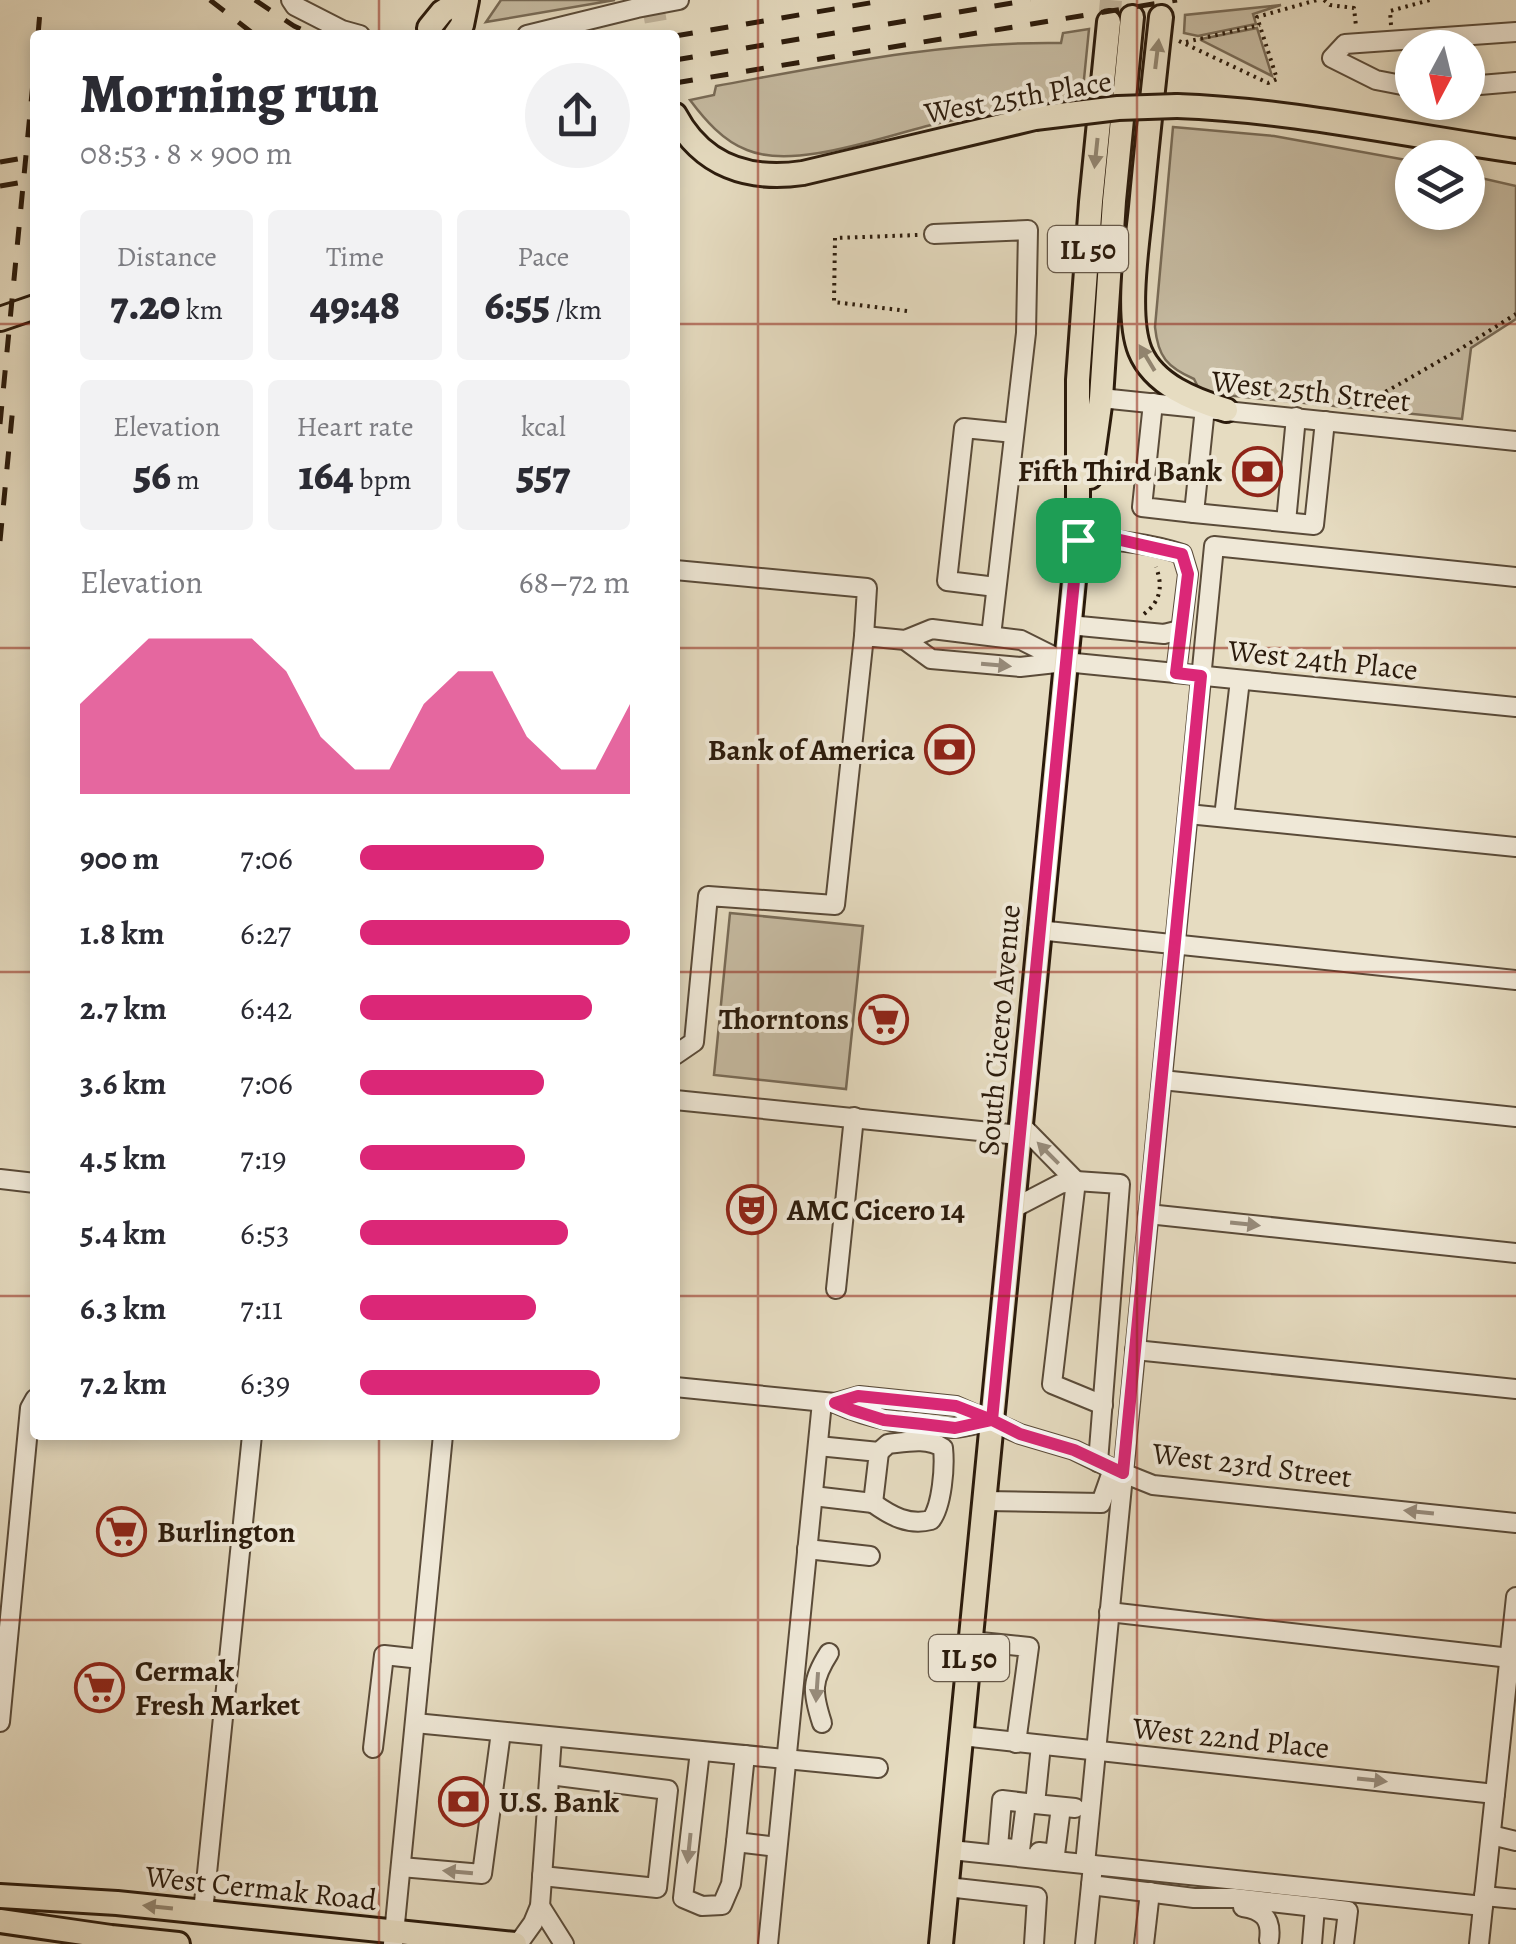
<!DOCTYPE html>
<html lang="en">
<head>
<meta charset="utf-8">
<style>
	body { margin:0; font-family:Alegreya,serif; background:#f2f2f3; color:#2b2b33; height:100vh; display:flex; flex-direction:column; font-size:38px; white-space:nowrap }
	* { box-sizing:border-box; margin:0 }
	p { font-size:32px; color:#7c7c81 }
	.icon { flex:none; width:55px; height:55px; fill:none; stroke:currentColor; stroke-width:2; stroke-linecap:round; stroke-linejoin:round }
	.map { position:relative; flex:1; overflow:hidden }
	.panel { position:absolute; left:30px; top:30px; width:650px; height:1410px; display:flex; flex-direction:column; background:#fff; border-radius:10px; box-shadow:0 5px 15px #0003 }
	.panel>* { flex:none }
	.needle { width:65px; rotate:187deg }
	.controls { position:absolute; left:1395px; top:30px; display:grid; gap:20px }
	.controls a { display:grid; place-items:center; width:90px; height:90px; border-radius:50%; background:#fff; box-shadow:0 5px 15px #0003; font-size:50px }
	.pin { position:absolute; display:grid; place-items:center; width:85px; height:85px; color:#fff; margin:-42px; border-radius:20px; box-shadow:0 5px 15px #0006 }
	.round { display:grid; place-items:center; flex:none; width:105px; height:105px; border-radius:52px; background:#f2f2f3 }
	.summary { display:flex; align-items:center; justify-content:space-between; height:170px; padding:0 50px }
	h1 { font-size:55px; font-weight:800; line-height:75px }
	.figures { display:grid; grid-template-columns:repeat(3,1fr); gap:15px; height:170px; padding:10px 50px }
	.figures div { display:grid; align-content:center; border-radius:10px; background:#f2f2f3; text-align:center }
	.figures b { font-size:42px; font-weight:800 }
	.figures small { font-size:28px; font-weight:400 }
	.figures p { font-size:28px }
	.chart { height:280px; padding:20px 50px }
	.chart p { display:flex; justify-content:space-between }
	.chart svg { width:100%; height:180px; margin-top:10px; fill:#db2777; opacity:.7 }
	ul { padding:0 50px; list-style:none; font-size:32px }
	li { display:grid; grid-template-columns:160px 120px 1fr; align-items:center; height:75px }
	li i { height:25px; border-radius:12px; background:#db2777 }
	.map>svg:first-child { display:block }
	.green { fill:#c6bba2; stroke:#786b57; stroke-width:2.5 }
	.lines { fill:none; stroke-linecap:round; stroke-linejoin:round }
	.major-tunnel { stroke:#c1b59d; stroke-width:22; stroke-dasharray:22 11; stroke-linecap:butt }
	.minor-casing { stroke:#5a4b39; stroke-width:22 }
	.major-casing { stroke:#2b1b0c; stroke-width:28 }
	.path { stroke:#2b1b0c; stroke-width:4; stroke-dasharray:2.5 5; stroke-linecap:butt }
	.minor { stroke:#efe8d7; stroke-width:18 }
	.major { stroke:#e6dcc1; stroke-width:22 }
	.rail { stroke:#2b1b0c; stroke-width:5; stroke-dasharray:18 18; stroke-linecap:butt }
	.major-bridge-casing { stroke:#2b1b0c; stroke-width:28; stroke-linecap:butt }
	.major-bridge { stroke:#e6dcc1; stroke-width:22 }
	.oneway { fill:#928570 }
	.oneway2 { fill:#978c7c }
	.route-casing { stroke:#fff; stroke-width:20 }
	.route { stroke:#db2777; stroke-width:12 }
	.grid { fill:none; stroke:#8f2418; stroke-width:2.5; stroke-opacity:0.55 }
	.labels { text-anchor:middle; stroke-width:8; stroke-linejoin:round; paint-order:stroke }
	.shield { fill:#efe8d7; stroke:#665849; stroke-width:2.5 }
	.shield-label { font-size:28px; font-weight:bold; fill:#2b1b0c }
	.street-label { font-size:30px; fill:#2b1b0c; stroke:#efe8d7 }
	.poi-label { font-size:30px; font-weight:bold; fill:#2b1b0c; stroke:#efe8d7; text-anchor:start }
</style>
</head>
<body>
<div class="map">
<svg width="1516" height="1944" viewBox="0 0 1516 1944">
	<rect width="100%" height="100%" fill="#e6dcc1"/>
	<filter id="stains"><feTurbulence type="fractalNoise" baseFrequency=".002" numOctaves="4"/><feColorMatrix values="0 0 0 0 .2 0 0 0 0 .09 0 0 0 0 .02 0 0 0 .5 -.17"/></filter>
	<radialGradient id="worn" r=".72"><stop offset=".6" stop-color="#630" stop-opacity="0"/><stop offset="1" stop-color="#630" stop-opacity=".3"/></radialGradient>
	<!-- green -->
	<g class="green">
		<polygon points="501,0 615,0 486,22"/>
		<polygon points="1281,5 1253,14 1256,24 1198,36 1184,33 1185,15"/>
		<polygon points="1257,28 1272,76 1201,40 1201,39"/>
		<path d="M 1089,29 L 1082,99 C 1035,104 989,112 944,122 C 891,133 797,171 747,150 C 723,141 705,120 690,100 L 714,95 L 716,86 C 831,65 944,41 1061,43 L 1063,33 Z"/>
		<path d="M 1173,127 L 1274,136 L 1412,161 L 1412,212 L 1468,212 L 1468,175 L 1516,186 L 1516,319 L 1471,348 L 1462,419 L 1225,395 L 1199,389 L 1194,379 C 1167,367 1158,357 1155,327 Z"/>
		<polygon points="730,913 863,926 846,1089 714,1075"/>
	</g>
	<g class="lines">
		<!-- major-tunnel -->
		<g class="major-tunnel">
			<polyline points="652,0 658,35"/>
			<polyline points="1109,22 1111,0"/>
		</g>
		<defs>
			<g id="minor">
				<polyline points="291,0 295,6 342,30 360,35"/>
				<polyline points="527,35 637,8 679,0"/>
				<polyline points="1468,86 1516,82"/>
				<polyline points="1412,87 1376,80 1332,58 1345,44 1516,32"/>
				<polyline points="934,234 1028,230 1026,333 991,636"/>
				<polyline points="1101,398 1516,441"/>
				<polyline points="1153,403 1142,507 1194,513 1205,408"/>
				<polyline points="1194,513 1314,525 1325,421"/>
				<polyline points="1286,522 1296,417"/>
				<path d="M 1078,540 C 1113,539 1148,543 1182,554 L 1188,574 L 1176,673"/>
				<polyline points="675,570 867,588 864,636"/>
				<polyline points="996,587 947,581 964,428 1014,433"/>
				<polyline points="1069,625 1164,634 1180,630"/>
				<polyline points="1065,662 1516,707"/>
				<polyline points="1188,814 1516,847"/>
				<polyline points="1224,817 1240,680"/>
				<polyline points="1038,930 1516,980"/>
				<polyline points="675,1055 694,1042 708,896 835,905 864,636 905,640 932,629 1021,640 1065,662 1020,667 931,659 905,640"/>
				<polyline points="1162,1080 1516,1117"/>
				<polyline points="675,1100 1019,1135"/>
				<polyline points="1020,1124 1076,1181"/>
				<polyline points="0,1179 35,1183"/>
				<polyline points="1076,1181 1052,1384 1103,1405"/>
				<polyline points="1012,1209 1060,1184 1076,1181 1120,1184 1098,1462"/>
				<polyline points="1148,1214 1516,1253"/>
				<polyline points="836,1289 854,1117"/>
				<polyline points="1135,1350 1516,1389"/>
				<path d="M 675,1387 L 835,1403 C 870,1419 913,1427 952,1428 C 965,1428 979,1423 991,1420"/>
				<polyline points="835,1403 859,1396 956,1406 1020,1434 1074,1450 1113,1469 1153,1485 1516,1523"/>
				<polyline points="813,1496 873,1503 879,1452 818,1446"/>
				<polyline points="984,1501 1101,1503 1113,1469"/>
				<path d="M 873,1503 C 891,1516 909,1526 931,1520 C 942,1506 945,1467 943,1448 C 928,1437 906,1442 888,1444 L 879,1452"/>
				<polyline points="807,1549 870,1556"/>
				<polyline points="1109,1612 1510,1658"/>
				<polyline points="971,1641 1029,1647 1016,1743"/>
				<polyline points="0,1722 30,1408 35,1399"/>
				<polyline points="415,1723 878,1768"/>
				<path d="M 822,1723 C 812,1692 811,1681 829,1653"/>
				<polyline points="962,1736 1495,1794"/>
				<polyline points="1041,1745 1035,1804 1075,1808"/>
				<polyline points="373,1748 384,1655 421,1659"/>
				<polyline points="700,1751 683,1898 702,1906 722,1905 731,1884 736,1842"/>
				<polyline points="745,1755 736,1842 777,1847"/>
				<polyline points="1491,1835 1516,1841"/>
				<polyline points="1013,1849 998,1847 1002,1800 1035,1804"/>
				<polyline points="951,1850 1483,1906"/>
				<polyline points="1020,1850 1026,1803"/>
				<polyline points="1039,1852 1055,1854 1061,1807"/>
				<polyline points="1085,1864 1214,546 1516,577"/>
				<polyline points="1093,1865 1091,1885 1194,1898 1234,1898 1315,1907"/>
				<polyline points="401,1867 482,1874 501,1732"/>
				<polyline points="542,1876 657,1888 668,1790 550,1775"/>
				<polyline points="947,1887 1037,1897 1034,1944"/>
				<polyline points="1484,1896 1516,1899"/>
				<polyline points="540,1906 564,1944"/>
				<path d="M 1243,1907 C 1263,1910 1272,1919 1269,1940"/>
				<polyline points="203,1912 252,1435"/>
				<polyline points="393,1944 443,1435"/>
				<polyline points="518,1944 533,1923 540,1906 552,1737"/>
				<polyline points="768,1944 822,1402"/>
				<polyline points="1085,1944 1091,1885"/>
				<polyline points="1144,1944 1150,1892"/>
				<polyline points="1312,1944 1315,1907 1348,1911 1344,1944"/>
				<polyline points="1479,1944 1516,1597"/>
			</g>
			<g id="major">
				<path d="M 1161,17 C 1154,80 1147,144 1141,207 C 1137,246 1126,316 1140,351 C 1154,385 1194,400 1226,410"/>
				<polyline points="429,28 442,12 461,0"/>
				<polyline points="455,35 462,25 467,0"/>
				<path d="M 1177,106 C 1291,110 1403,135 1516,151"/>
				<path d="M 675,115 C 702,166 749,181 803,173 L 1035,118"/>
				<polyline points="0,319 35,307"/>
				<polyline points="1090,477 1101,398 1114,201 1132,17"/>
				<polyline points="0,1896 117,1903 515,1944"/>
				<polyline points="0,1921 111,1937 178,1944"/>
				<polyline points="941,1944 1078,540 1078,380 1091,202 1109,22"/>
			</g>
		</defs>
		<!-- minor casing -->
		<use href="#minor" class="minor-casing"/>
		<!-- major casing -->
		<use href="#major" class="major-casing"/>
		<!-- path -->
		<g class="path">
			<polyline points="1324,0 1330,5 1354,8 1356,26"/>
			<polyline points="1391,25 1390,11 1430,0"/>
			<polyline points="1179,41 1268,83 1277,79 1257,17 1317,0"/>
			<polyline points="1186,42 1260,25"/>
			<polyline points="907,311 834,302 835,238 918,235"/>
			<polyline points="1366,403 1457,351 1516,314"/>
			<path d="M 1144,614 C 1161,601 1163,586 1156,567"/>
		</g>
		<!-- minor -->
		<use href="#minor" class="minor"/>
		<!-- major -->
		<use href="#major" class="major"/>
		<!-- rail -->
		<g class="rail">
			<polyline points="210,0 255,35"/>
			<polyline points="255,0 294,26 313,35"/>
			<polyline points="38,35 41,0"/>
			<polyline points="675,36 887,0"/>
			<polyline points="675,60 1030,0"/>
			<polyline points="675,83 1177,0"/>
			<polyline points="0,162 35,156"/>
			<polyline points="0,186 35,180"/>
			<polyline points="0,424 35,62"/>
			<polyline points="0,541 13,406"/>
		</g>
		<defs>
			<polyline id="major-bridge" points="1035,118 1118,108 1177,106"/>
		</defs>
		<!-- major-bridge casing -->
		<use href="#major-bridge" class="major-bridge-casing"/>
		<!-- major-bridge -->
		<use href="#major-bridge" class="major-bridge"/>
	</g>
	<!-- one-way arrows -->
	<defs><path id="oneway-solid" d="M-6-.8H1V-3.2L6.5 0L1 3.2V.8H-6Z" transform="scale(2.5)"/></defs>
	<g class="oneway">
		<use href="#oneway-solid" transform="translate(1157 54) rotate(-83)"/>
		<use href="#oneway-solid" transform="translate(1096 153) rotate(96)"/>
		<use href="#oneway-solid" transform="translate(1147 358) rotate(-121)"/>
		<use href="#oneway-solid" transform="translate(158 1907) rotate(-174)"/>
	</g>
	<g class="oneway2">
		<use href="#oneway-solid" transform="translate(996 665) rotate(5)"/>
		<use href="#oneway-solid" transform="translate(1048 1153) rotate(-135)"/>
		<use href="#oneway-solid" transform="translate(1245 1224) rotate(6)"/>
		<use href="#oneway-solid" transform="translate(1419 1512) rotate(-174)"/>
		<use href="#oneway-solid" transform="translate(817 1687) rotate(94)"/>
		<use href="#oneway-solid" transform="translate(1372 1780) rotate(6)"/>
		<use href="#oneway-solid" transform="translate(689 1848) rotate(96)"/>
		<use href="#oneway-solid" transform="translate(458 1872) rotate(-175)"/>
	</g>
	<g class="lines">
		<defs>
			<polyline id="route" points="1078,540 992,1420 956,1406 858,1396 835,1403 852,1410 884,1420 922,1424 955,1428 992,1420 1020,1434 1074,1450 1123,1473 1201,676 1176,673 1188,574 1182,554 1116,539 1078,540"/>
		</defs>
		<!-- route casing -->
		<use href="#route" class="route-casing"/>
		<!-- route -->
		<use href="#route" class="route"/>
	</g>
	<!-- grid -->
	<path class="grid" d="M 379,0 L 379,35M 758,0 L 758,1944M 1137,0 L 1137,1944M 0,324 L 35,324M 675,324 L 1516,324M 0,648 L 35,648M 675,648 L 1516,648M 0,972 L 35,972M 675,972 L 1516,972M 0,1296 L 35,1296M 675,1296 L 1516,1296M 379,1435 L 379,1944M 0,1620 L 1516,1620"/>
	<!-- icons -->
	<defs>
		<symbol id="bank-ring" viewBox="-11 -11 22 22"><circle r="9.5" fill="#efe8d7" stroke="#8f2418" stroke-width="1.5"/><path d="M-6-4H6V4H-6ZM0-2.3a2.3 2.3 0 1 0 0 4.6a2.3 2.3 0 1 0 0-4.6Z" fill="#8f2418"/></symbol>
		<symbol id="supermarket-ring" viewBox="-11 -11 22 22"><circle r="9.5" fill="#efe8d7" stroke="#8f2418" stroke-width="1.5"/><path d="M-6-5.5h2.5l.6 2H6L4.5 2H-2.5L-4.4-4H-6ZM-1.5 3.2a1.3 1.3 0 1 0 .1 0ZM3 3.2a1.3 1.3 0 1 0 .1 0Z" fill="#8f2418"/></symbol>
		<symbol id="theatre-ring" viewBox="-11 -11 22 22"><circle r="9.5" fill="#efe8d7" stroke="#8f2418" stroke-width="1.5"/><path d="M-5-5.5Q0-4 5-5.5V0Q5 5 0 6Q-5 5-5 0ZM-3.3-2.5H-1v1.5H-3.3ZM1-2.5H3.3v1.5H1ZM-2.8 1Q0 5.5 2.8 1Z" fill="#8f2418"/></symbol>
	</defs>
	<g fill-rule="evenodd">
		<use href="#bank-ring" x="1230" y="444" width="55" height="55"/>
		<use href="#bank-ring" x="922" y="722" width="55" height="55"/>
		<use href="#supermarket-ring" x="856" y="992" width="55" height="55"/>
		<use href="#theatre-ring" x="724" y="1182" width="55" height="55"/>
		<use href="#supermarket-ring" x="94" y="1504" width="55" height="55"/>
		<use href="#supermarket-ring" x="72" y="1660" width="55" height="55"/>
		<use href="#bank-ring" x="436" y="1774" width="55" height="55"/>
	</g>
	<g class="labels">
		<!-- shield labels -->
		<g class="shield">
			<rect x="1048" y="226" width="80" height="46" rx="8"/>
			<rect x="929" y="1635" width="80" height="46" rx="8"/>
		</g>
		<g class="shield-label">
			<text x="1088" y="259">IL 50</text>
			<text x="969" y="1668">IL 50</text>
		</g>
		<!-- street labels -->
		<g class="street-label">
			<text transform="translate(1018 97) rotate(-10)" y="10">West 25th Place</text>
			<text transform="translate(1311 391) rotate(6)" y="10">West 25th Street</text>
			<text transform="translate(1323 660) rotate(6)" y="10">West 24th Place</text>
			<text transform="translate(999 1030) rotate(-85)" y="10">South Cicero Avenue</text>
			<text transform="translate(1252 1465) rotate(7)" y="10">West 23rd Street</text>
			<text transform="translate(1231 1738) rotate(6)" y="10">West 22nd Place</text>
			<text transform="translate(261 1888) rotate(6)" y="10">West Cermak Road</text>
		</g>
		<!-- poi labels -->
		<g class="poi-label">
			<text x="1222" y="481" text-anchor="end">Fifth Third Bank</text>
			<text x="915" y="760" text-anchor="end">Bank of America</text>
			<text x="849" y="1029" text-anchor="end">Thorntons</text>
			<text x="787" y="1220">AMC Cicero 14</text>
			<text x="157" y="1542">Burlington</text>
			<text x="135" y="1681">Cermak<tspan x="135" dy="34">Fresh Market</tspan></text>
			<text x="499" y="1812">U.S. Bank</text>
		</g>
	</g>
	<rect width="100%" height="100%" filter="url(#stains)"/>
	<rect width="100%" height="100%" fill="url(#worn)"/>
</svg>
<div class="controls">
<a><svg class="needle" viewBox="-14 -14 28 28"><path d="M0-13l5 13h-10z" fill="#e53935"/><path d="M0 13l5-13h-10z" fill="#7c7c81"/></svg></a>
<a><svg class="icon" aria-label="layers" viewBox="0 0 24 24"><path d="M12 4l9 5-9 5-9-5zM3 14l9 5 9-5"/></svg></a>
</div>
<div class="pin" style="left:1078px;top:540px;background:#1e9e55"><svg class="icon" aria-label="arrive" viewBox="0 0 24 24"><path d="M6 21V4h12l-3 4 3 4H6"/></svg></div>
<section class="panel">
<div class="summary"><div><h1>Morning run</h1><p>08:53 · 8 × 900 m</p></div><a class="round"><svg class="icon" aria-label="share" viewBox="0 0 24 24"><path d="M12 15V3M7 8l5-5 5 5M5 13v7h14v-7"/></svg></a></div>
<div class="figures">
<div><p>Distance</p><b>7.20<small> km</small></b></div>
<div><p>Time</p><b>49:48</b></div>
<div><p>Pace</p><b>6:55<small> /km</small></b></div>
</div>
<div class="figures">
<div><p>Elevation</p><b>56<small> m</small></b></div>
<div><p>Heart rate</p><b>164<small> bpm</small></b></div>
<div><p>kcal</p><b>557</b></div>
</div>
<div class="chart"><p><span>Elevation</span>68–72 m</p>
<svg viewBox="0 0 160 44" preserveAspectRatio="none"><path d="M0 44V22L10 14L20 6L30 6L40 6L50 6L60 14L70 30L80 38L90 38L100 22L110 14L120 14L130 30L140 38L150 38L160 22V44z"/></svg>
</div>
<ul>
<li><b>900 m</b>7:06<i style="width:68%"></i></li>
<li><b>1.8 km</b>6:27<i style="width:100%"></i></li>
<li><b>2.7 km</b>6:42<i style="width:86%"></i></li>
<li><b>3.6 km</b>7:06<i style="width:68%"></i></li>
<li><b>4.5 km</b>7:19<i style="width:61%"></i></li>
<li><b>5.4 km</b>6:53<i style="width:77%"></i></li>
<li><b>6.3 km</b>7:11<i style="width:65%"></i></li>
<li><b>7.2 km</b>6:39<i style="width:89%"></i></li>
</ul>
</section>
</div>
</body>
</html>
